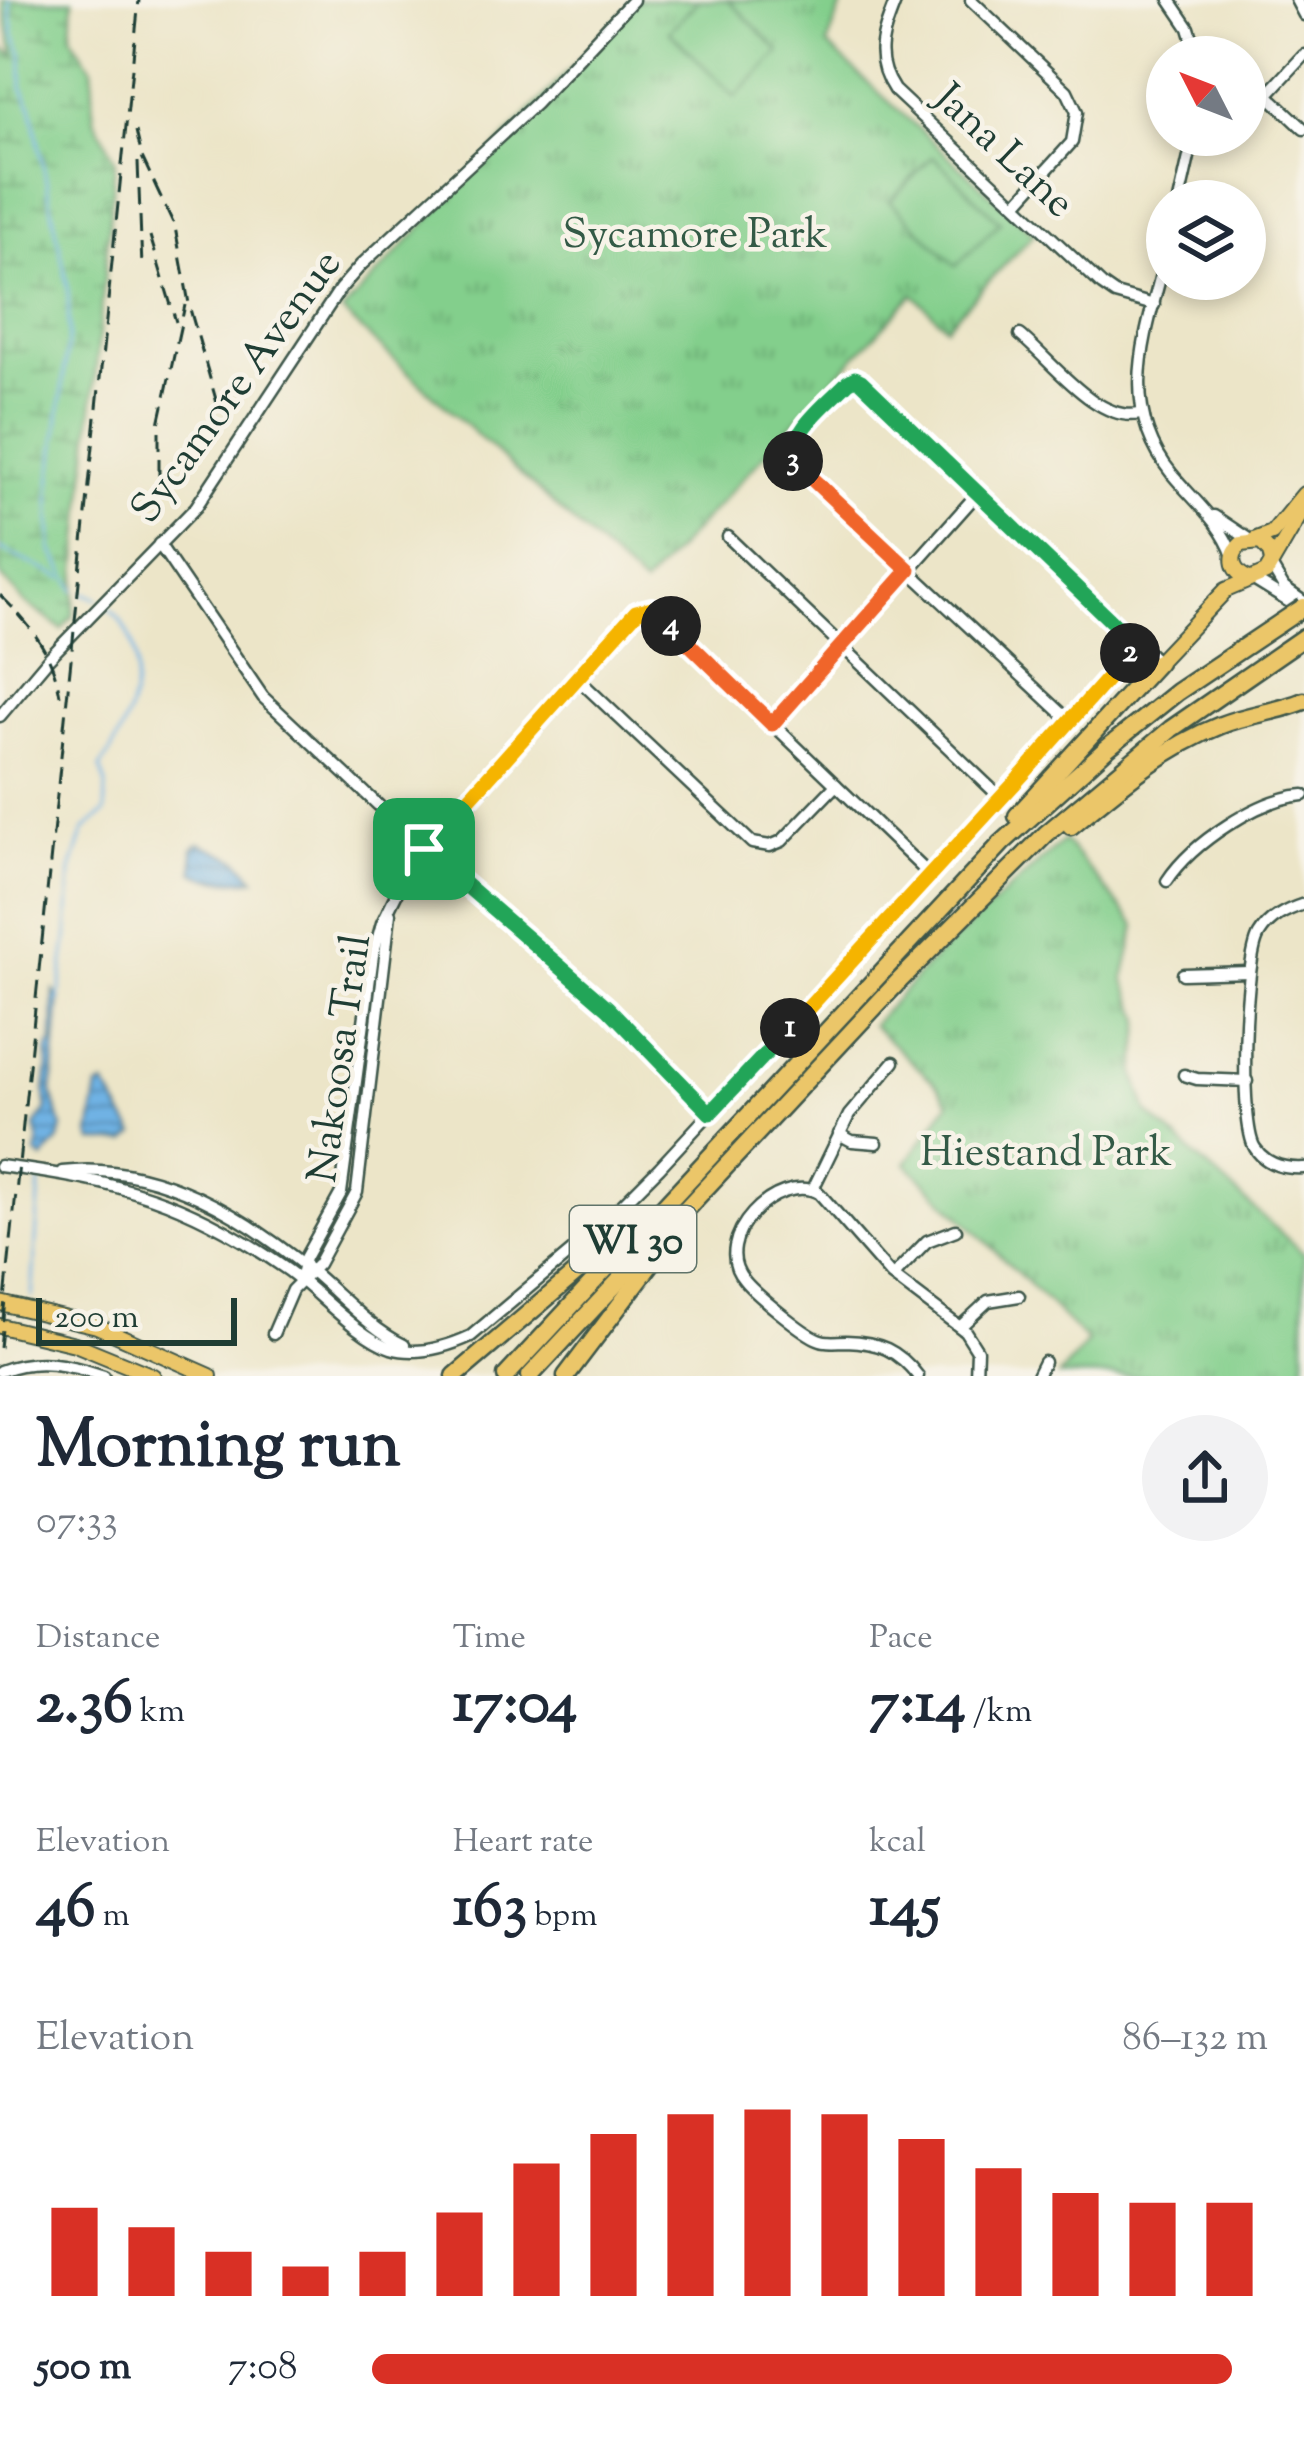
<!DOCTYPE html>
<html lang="en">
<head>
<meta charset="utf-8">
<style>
	body { margin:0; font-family:"Sorts Mill Goudy",serif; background:#f2f2f3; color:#1f2937; height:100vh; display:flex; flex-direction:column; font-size:45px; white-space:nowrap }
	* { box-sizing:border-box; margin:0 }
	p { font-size:39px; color:#747a83 }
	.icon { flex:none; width:66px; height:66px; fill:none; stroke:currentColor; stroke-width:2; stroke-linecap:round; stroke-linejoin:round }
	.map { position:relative; height:1376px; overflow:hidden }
	.panel { display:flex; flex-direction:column; background:#fff; flex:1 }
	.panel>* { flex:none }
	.needle { width:78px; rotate:312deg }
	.buttons { position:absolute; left:1146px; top:36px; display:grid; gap:24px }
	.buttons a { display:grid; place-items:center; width:120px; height:120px; border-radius:50%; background:#fff; box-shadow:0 6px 18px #0003; font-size:60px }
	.scale { position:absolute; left:36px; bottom:30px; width:201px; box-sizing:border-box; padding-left:12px; border:6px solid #1f3d34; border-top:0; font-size:33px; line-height:42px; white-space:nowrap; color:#1f3d34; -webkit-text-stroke:9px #f7f3e8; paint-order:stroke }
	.pin { position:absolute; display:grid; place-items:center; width:102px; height:102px; color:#fff; margin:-51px; border-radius:24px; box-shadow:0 6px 18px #0006 }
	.km { position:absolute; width:60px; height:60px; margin:-30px; border-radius:50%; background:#222; color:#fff; font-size:33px; line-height:60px; text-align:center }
	.round { display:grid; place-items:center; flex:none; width:126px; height:126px; border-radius:63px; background:#f2f2f3 }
	.headline { display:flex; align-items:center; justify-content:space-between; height:204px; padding:0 36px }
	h1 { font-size:66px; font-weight:700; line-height:90px }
	.metrics { display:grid; grid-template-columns:repeat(3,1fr); gap:18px; height:204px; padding:12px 36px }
	.metrics div { display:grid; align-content:center }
	.metrics b { font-size:60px; font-weight:700 }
	.metrics small { font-size:33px; font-weight:400 }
	.metrics p { font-size:33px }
	.chart { height:336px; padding:24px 36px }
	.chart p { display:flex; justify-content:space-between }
	.chart svg { width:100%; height:216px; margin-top:12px; stroke:#d93025; stroke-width:6 }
	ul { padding:0 36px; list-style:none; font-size:39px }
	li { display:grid; grid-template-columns:192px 144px 1fr; align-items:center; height:90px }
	li i { height:30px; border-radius:15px; background:#d93025 }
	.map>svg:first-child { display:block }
	.grass { fill:url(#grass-tufts); stroke:#518660; stroke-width:3 }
	.wetland { fill:url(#wetland-marsh); stroke:#518660; stroke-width:3 }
	.garden { fill:#83cf8c; stroke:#518660; stroke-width:3 }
	.water { fill:url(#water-rules); stroke:#47788c; stroke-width:3 }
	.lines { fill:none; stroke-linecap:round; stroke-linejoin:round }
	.stream { stroke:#6fb2e4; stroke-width:3 }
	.minor-casing { stroke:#3e564a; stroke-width:15 }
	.major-casing { stroke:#3e564a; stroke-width:18 }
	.highway-casing { stroke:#3e564a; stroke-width:21 }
	.minor { stroke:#fff; stroke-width:10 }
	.major { stroke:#ebc669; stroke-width:14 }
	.highway { stroke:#ebc669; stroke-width:16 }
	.rail { stroke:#1f3d34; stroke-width:3; stroke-dasharray:18 9; stroke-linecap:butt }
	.highway-bridge-casing { stroke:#3e564a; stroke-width:21; stroke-linecap:butt }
	.highway-bridge { stroke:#ebc669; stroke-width:16 }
	.split-1-casing { stroke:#fff; stroke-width:24 }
	.split-2-casing { stroke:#fff; stroke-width:24 }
	.split-3-casing { stroke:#fff; stroke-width:24 }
	.split-4-casing { stroke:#fff; stroke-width:24 }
	.split-5-casing { stroke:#fff; stroke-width:24 }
	.split-1 { stroke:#22a559; stroke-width:15 }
	.split-2 { stroke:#f5b400; stroke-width:15 }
	.split-3 { stroke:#22a559; stroke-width:15 }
	.split-4 { stroke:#f0652b; stroke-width:15 }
	.split-5 { stroke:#f5b400; stroke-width:15 }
	.labels { text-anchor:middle; stroke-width:9; stroke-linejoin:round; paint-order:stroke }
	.shield { fill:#f7f3e8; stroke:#60746a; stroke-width:3 }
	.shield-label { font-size:39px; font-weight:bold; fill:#1f3d34 }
	.street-label { font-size:42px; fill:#1f3d34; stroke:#f7f3e8 }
	.park-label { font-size:42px; fill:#335a46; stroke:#f7f3e8 }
</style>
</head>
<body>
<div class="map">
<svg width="1304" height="1376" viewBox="0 0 1304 1376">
	<defs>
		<pattern id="grass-tufts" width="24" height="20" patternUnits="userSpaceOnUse" patternTransform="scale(3)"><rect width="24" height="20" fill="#83cf8c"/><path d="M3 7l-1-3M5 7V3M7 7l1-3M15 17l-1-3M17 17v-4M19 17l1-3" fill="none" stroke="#6ba973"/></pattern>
		<pattern id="wetland-marsh" width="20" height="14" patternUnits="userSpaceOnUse" patternTransform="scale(3)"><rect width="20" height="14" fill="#83cf8c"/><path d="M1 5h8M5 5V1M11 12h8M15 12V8" fill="none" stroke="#6ba973"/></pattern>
		<pattern id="water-rules" width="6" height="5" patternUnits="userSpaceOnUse" patternTransform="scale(3)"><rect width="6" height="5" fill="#6fb2e4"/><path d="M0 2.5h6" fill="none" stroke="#5b92ba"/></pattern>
	</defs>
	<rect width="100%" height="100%" fill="#f7f3e8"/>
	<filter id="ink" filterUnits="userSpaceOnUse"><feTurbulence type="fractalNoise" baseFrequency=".00833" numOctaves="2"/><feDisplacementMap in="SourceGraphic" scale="24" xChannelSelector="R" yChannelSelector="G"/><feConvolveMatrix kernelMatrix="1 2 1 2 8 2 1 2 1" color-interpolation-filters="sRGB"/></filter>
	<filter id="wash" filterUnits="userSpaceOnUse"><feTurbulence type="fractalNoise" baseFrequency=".004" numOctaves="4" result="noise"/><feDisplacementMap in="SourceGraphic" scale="48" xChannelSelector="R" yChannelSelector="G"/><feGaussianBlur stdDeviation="2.7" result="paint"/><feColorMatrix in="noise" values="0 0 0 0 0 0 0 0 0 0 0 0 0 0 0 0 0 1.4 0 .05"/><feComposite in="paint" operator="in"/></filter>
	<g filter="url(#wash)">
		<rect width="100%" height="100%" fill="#ece5c8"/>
		<!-- grass -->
		<g class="grass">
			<polygon points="635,0 844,0 827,45 1034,234 946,326 913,294 643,586 342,312"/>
			<polygon points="1064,840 1136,926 1124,979 1142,1020 1135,1074 1148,1113 1304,1254 1304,1376 1059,1376 1088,1342 906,1163 949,1103 938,1086 872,1025 935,957"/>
		</g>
		<!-- wetland -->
		<polygon class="wetland" points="2,0 73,0 71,35 92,68 94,117 115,160 73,616 62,629 24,602 0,575 0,46 14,56"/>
		<!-- garden -->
		<g class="garden">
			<polygon points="699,0 728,0 780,52 735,97 669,31"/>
			<polygon points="933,156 1000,222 956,266 890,201"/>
		</g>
		<!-- water -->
		<g class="water">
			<path d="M 200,843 L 238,860 L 255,879 C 237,882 210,882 194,872 L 193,849 Z"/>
			<path d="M 54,991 L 60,998 L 52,1093 L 62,1127 L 59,1140 L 43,1159 L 36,1153 L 39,1142 L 35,1126 L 47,1109 C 41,1086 52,1068 47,1052 L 53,1042 Z"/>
			<polygon points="105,1085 135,1135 126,1142 93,1142 90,1135 98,1088"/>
		</g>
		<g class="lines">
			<!-- stream -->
			<g class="stream">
				<polyline points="9,0 14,35 22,53 22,87 31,106 68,288 69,333 50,491 52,550 75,590"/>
				<polyline points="0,549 63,578"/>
				<polyline points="84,593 98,599"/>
				<path d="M 59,1000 L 68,932 L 71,870 L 84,830 L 105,813 L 106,784 L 100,768 C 133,721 158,648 106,605"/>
				<polyline points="32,1297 40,1182"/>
				<polyline points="23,1376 24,1372"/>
			</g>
		</g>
	</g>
	<g filter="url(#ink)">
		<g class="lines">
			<defs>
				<g id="minor">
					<path d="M 896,0 C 883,34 872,57 894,90 L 1102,285 L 1115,294 L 1154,305"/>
					<polyline points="971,0 1067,91 1077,112 1072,142 1017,203"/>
					<polyline points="1170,0 1189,28 1198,57"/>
					<polyline points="1296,0 1304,15"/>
					<polyline points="1245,74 1304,129"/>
					<polyline points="1268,94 1304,55"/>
					<polyline points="1179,201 1194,135"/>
					<path d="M 1167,251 C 1148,330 1115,404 1172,474 C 1194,501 1221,522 1233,556"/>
					<path d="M 1020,335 C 1052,361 1097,423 1140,414"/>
					<polyline points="1214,516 1250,540"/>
					<polyline points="728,537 1001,798"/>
					<polyline points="159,544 263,697 425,849 608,1008 710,1113"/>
					<polyline points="1271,566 1284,588 1304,602"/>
					<polyline points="1252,579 1304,611"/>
					<polyline points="577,678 752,843 770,846 782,841 836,785"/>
					<polyline points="0,716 49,658 196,507 340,289 361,265 535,104 633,0"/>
					<polyline points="1070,721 796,465 791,455 797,439 810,422 852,379 870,388 1158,662"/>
					<polyline points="772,724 977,494"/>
					<path d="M 1167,881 C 1192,843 1259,798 1304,795"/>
					<path d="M 1304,904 C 1286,910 1269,918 1259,935 C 1244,960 1239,1124 1255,1148 C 1266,1165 1285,1169 1304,1168"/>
					<polyline points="1183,974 1249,972"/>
					<polyline points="1184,1075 1197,1079 1247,1081"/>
					<polyline points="839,1134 852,1141 877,1143"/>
					<path d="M 0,1166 C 119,1181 189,1200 289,1271 C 318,1292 358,1337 391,1348 C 418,1356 447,1347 471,1336 L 595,1232 L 659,1168 L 988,813 L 1137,645"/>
					<path d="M 62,1172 C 156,1160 246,1217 316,1275 C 344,1299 371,1329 404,1345"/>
					<polyline points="813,1189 849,1115 894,1062"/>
					<polyline points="893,1276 927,1241 956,1230"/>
					<polyline points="300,1280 305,1258 341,1193 373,955 382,923 406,874 643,608 655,611 931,876"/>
					<polyline points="961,1326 988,1301 1019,1296"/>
					<polyline points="273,1334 292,1290 318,1264 357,1192 390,914"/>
					<path d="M 0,1371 C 37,1357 68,1364 104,1376"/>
					<path d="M 918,1376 C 898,1350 879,1342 846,1341 C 836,1341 826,1343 818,1339 C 804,1334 754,1293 744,1280 C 709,1240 777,1171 819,1193 L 891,1275 L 965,1331 L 977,1350 L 976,1376"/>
					<polyline points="1037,1376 1044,1362"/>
				</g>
				<g id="major">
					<polyline points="1254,540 1272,533 1304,494"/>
					<path d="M 1249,579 C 1232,572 1228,557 1241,544 L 1261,542 L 1270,552 L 1272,562"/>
					<polyline points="1158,662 1226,590 1266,573 1304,508"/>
					<polyline points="0,1303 97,1326 210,1376"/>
					<polyline points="0,1326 75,1344 153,1376"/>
				</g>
				<g id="highway">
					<polyline points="1017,816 1158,662"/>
					<path d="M 1071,826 C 1119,786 1163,748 1221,725 C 1248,714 1278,712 1304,701"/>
					<polyline points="455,1376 637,1221"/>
					<polyline points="506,1376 1002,843 1106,749 1177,692 1280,623"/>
					<polyline points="530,1376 898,982 1046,834 1171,729 1304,637"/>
					<polyline points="566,1376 666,1244"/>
				</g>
			</defs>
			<!-- minor casing -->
			<use href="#minor" class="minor-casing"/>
			<!-- major casing -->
			<use href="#major" class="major-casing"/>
			<!-- highway casing -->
			<use href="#highway" class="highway-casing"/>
			<!-- minor -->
			<use href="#minor" class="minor"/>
			<!-- major -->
			<use href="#major" class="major"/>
			<!-- highway -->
			<use href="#highway" class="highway"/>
			<!-- rail -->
			<g class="rail">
				<polyline points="136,131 142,157 175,227 190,309 219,410"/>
				<polyline points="138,162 142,268"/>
				<polyline points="150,236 176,322"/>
				<polyline points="159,476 159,424 185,305"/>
				<path d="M 0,595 C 30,624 53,653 60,695"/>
				<polyline points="0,1348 139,0"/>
			</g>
			<defs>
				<polyline id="highway-bridge" points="1280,623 1304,607"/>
			</defs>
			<!-- highway-bridge casing -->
			<use href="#highway-bridge" class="highway-bridge-casing"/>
			<!-- highway-bridge -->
			<use href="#highway-bridge" class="highway-bridge"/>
		</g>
	</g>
	<g class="lines" filter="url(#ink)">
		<defs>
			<polyline id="split-1" points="424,849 608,1008 710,1113 790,1028"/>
			<polyline id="split-2" points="790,1028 1024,773 1130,653"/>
			<path id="split-3" d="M 793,461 C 789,431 829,402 848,382 L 855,378 L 861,381 L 1136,645 L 1130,653"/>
			<polyline id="split-4" points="671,626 772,724 909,570 793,461"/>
			<polyline id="split-5" points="424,849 636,612 652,608 671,626"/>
		</defs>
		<!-- split-1 casing -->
		<use href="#split-1" class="split-1-casing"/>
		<!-- split-2 casing -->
		<use href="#split-2" class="split-2-casing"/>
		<!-- split-3 casing -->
		<use href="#split-3" class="split-3-casing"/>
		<!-- split-4 casing -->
		<use href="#split-4" class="split-4-casing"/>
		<!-- split-5 casing -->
		<use href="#split-5" class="split-5-casing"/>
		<!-- split-1 -->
		<use href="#split-1" class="split-1"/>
		<!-- split-2 -->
		<use href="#split-2" class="split-2"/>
		<!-- split-3 -->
		<use href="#split-3" class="split-3"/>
		<!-- split-4 -->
		<use href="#split-4" class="split-4"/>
		<!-- split-5 -->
		<use href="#split-5" class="split-5"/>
	</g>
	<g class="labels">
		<!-- shield labels -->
		<rect class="shield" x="570" y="1206" width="126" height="66" rx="9"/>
		<g class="shield-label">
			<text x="633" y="1253">WI 30</text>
		</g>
		<!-- street labels -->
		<g class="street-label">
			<text transform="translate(1006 149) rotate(43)" y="15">Jana Lane</text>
			<text transform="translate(234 385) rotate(-54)" y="15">Sycamore Avenue</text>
			<text transform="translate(337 1058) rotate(-82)" y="15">Nakoosa Trail</text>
		</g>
		<!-- park labels -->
		<g class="park-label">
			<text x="695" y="247">Sycamore Park</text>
			<text x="1046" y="1165">Hiestand Park</text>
		</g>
	</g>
</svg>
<div class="buttons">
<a><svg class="needle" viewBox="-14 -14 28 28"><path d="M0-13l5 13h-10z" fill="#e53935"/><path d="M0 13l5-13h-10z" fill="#747a83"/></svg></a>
<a><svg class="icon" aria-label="layers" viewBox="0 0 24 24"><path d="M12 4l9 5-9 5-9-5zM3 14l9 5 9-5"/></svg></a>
</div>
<div class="scale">200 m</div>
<div class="pin" style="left:424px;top:849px;background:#1e9e55"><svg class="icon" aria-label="arrive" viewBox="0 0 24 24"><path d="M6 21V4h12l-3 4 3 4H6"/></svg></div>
<b class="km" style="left:790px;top:1028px">1</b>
<b class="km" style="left:1130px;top:653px">2</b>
<b class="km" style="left:793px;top:461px">3</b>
<b class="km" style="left:671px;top:626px">4</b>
</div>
<section class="panel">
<div class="headline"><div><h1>Morning run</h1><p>07:33</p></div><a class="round"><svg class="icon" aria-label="share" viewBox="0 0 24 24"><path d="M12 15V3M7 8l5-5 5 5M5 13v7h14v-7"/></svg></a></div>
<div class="metrics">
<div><p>Distance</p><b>2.36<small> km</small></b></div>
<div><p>Time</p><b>17:04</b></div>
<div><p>Pace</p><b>7:14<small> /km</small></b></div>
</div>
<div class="metrics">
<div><p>Elevation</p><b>46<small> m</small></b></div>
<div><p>Heart rate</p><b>163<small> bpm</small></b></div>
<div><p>kcal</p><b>145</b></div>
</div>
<div class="chart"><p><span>Elevation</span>86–132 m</p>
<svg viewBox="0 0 160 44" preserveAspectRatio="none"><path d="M5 44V26M15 44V30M25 44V35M35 44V38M45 44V35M55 44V27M65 44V17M75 44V11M85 44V7M95 44V6M105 44V7M115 44V12M125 44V18M135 44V23M145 44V25M155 44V25"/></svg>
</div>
<ul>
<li><b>500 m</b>7:08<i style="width:96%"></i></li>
</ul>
</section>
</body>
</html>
